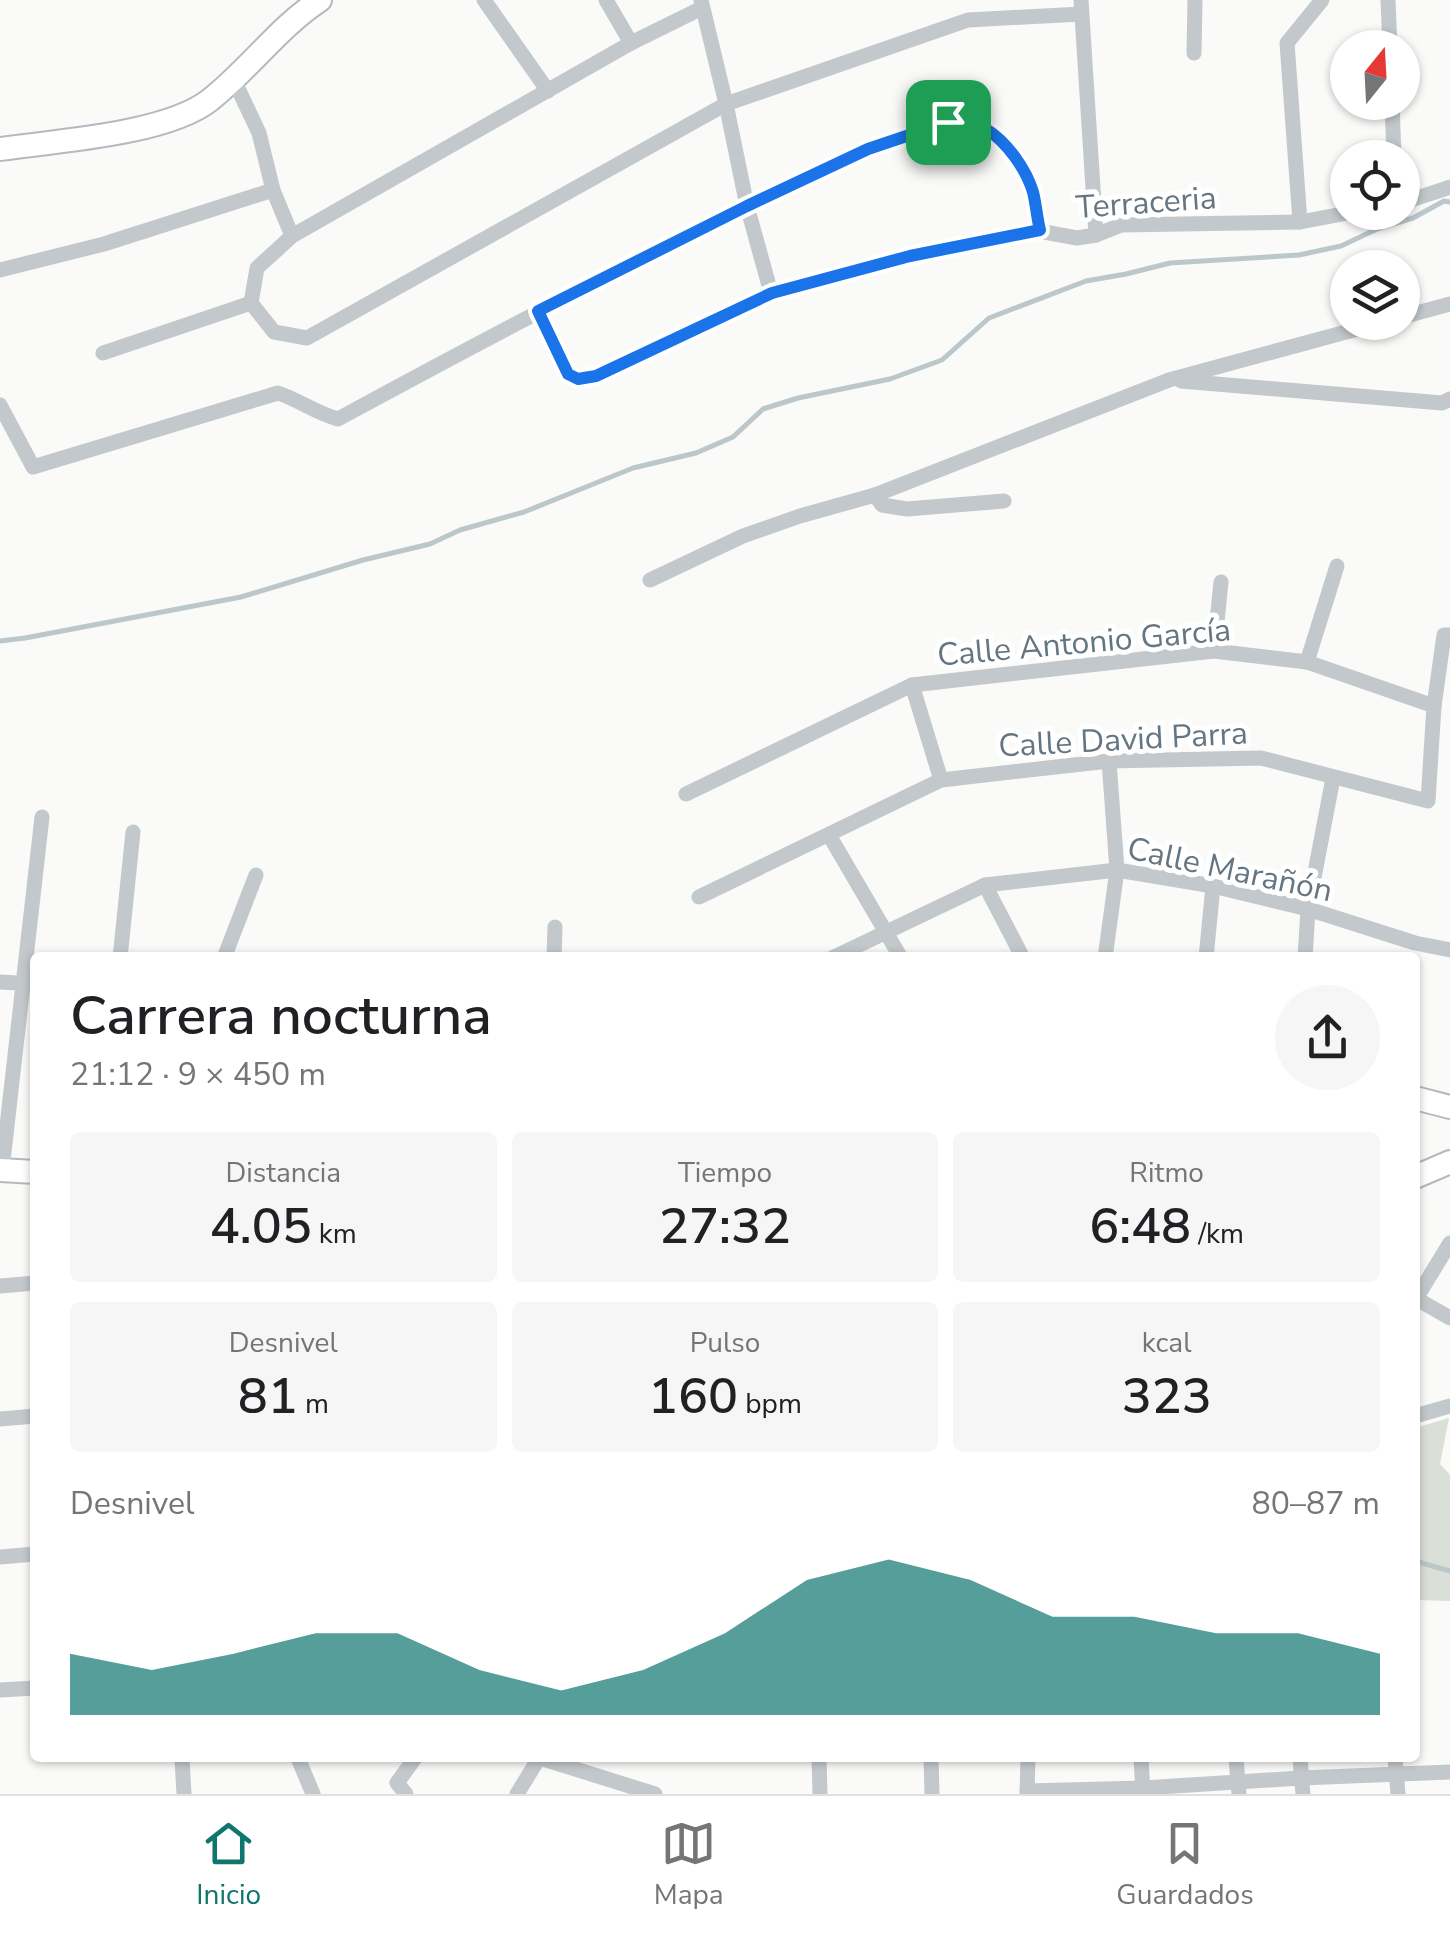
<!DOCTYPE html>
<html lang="es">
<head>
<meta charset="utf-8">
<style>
	body { margin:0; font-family:"Nunito Sans",sans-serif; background:#f6f6f6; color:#202124; height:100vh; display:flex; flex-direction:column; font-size:38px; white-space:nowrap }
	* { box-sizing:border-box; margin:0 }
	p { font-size:32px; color:#757577 }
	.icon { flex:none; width:55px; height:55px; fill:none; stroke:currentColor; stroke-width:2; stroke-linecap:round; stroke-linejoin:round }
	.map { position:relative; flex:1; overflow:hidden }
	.side { position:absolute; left:30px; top:952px; width:1390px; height:810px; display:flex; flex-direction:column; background:#fff; border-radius:10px; box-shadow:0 2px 8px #0004 }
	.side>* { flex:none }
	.needle { width:65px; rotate:18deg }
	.tools { position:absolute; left:1330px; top:30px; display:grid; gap:20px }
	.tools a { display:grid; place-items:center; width:90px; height:90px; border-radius:50%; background:#fff; box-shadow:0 2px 8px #0004; font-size:50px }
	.pin { position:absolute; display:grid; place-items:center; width:85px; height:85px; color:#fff; margin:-42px; border-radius:20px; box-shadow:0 5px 15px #0006 }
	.round { display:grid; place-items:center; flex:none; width:105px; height:105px; border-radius:52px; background:#f6f6f6 }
	.headline { display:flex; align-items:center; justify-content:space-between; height:170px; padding:0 40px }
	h1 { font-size:55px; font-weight:600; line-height:75px }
	.stats { display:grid; grid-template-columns:repeat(3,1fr); gap:15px; height:170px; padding:10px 40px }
	.stats div { display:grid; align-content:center; border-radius:10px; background:#f6f6f6; text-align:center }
	.stats b { font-size:50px; font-weight:600 }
	.stats small { font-size:28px; font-weight:400 }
	.stats p { font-size:28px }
	.chart { height:280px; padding:20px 40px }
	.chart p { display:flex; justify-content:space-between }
	.chart svg { width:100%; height:180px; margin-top:10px; fill:#0f766e; opacity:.7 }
	.tab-bar { display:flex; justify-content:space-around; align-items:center; height:140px; border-top:2px solid #e0e0e0; background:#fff; font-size:28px; color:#757577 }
	.tab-bar a { display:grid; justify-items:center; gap:5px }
	.tab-bar .active { color:#0f766e }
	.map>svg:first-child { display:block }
	.green { fill:#dadfd7 }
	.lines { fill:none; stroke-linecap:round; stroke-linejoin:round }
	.stream { stroke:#bbc7cb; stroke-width:5 }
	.secondary-casing { stroke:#b3babf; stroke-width:26 }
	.street { stroke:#c3c8cc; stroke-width:15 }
	.secondary { stroke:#fff; stroke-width:22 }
	.route-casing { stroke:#fff; stroke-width:20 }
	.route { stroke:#1a73e8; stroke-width:12 }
	.labels { text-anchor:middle; stroke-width:10; stroke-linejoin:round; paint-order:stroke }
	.street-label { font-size:32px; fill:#657683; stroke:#fff }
</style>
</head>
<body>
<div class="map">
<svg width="1450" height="1794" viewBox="0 0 1450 1794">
	<rect width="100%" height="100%" fill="#fafaf8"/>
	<!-- green -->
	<polygon class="green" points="1449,1418 1440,1464 1450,1475 1450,1601 1415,1600 1415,1428"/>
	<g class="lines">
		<!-- stream -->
		<g class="stream">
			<polyline points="0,641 25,638 241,597 363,560 430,544 460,530 524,512 633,468 696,453 733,437 763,409 798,398 890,379 942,360 989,318 1086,281 1126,274 1170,263 1299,255 1341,246 1377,229 1413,218 1444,201 1450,202"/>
			<polyline points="1415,1561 1450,1571"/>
		</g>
		<defs>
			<g id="secondary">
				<path d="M 0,149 C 57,141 167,134 210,100 C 248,70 280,26 320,0"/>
				<polyline points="1415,1098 1450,1107"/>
				<polyline points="0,1170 35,1172"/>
				<polyline points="1415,1177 1450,1162"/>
			</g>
		</defs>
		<!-- secondary casing -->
		<use href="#secondary" class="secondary-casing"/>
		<!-- street -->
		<g class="street">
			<polyline points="484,0 548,91"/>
			<polyline points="606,0 631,43"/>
			<polyline points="701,0 726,104 747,206 771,293"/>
			<polyline points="1081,0 1096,235"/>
			<polyline points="1388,0 1390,48"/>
			<polyline points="702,8 631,43 292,236 257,268 251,303 274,332 307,338 726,104 968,20 1081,14"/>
			<polyline points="1194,53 1195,0"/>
			<polyline points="233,78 259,133 273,190 292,236"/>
			<polyline points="1392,102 1394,158"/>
			<polyline points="1402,203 1450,187"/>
			<polyline points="1300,222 1287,43 1322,0"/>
			<polyline points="0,270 104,244 273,190"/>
			<polyline points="538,311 567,374 579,379 596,376 771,293 910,256 1039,231 1077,238 1096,235 1121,225 1300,222 1353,212"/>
			<polyline points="1402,317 1450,304"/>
			<polyline points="103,353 251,303"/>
			<polyline points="1181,381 1442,403 1450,399"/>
			<path d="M 0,405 L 33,467 L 278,393 C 299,400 316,413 338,419 C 489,337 642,256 798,182 C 834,166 933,115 969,123 C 999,129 1025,165 1033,193 C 1036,205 1037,218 1039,231"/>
			<polyline points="875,495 882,505 907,509 1004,501"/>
			<polyline points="650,580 743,536 800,516 875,495 1169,380 1383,322"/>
			<polyline points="1214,651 1221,582"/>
			<polyline points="1307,662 1337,566"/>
			<polyline points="912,685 941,780"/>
			<polyline points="686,794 912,685 1214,651 1307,662 1434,706"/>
			<polyline points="829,835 901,958"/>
			<polyline points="985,885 1023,958"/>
			<polyline points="699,897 941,780 1109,761 1261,758 1428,801 1434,706 1444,635 1450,635"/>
			<polyline points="120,958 133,832"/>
			<polyline points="224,958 256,875"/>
			<polyline points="554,958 555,927"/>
			<polyline points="832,958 985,885 1117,870 1213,886 1308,909 1415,943 1450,950"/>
			<polyline points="1105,958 1117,870 1109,761"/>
			<polyline points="1206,958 1213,886"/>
			<polyline points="1305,958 1308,909 1333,778"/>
			<polyline points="0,982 35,984"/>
			<polyline points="2,1170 42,817"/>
			<polyline points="0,1286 35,1283"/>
			<polyline points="1415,1298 1450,1318"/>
			<polyline points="1415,1300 1450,1243"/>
			<polyline points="1415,1416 1450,1406"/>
			<polyline points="0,1419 35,1416"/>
			<polyline points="0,1557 35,1554"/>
			<polyline points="0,1690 35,1688"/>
			<polyline points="182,1758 184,1794"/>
			<polyline points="298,1758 313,1794"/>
			<polyline points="540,1758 655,1794"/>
			<polyline points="819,1758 820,1794"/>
			<polyline points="931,1758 932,1794"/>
			<polyline points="1141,1758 1143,1794"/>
			<polyline points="1236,1758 1239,1794"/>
			<polyline points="1300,1758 1303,1794"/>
			<polyline points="1395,1758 1398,1794"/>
			<polyline points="1027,1791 1143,1788 1301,1778 1450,1772"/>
			<polyline points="406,1794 397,1783 415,1758"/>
			<polyline points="517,1794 539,1758"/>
			<polyline points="1027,1794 1028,1758"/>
		</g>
		<!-- secondary -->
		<use href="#secondary" class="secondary"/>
	</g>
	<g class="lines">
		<defs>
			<path id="route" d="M 948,122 C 961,122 974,123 986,129 C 1007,142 1026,169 1033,192 C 1036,204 1037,218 1040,230 L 910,256 L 772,293 L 596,376 L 578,379 L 568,374 L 538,311 L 747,206 L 868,149 Z"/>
		</defs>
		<!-- route casing -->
		<use href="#route" class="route-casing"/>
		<!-- route -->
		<use href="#route" class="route"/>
	</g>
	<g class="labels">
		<!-- street labels -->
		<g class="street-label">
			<text transform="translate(1146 202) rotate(-4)" y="11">Terraceria</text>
			<text transform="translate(1084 642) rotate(-5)" y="11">Calle Antonio García</text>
			<text transform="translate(1123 739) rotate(-3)" y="11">Calle David Parra</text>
			<text transform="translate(1230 869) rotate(12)" y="11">Calle Marañón</text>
		</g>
	</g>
</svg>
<div class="tools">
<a><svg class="needle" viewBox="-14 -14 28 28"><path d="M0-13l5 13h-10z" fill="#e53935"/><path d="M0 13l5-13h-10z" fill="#757577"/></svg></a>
<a><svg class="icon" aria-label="locate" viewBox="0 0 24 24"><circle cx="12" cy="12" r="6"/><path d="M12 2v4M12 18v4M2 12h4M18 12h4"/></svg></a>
<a><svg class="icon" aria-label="layers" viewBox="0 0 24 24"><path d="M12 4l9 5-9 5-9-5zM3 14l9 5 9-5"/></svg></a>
</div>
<div class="pin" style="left:948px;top:122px;background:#1e9e55"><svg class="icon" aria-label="arrive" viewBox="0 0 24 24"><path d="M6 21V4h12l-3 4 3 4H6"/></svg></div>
<section class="side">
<div class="headline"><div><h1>Carrera nocturna</h1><p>21:12 · 9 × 450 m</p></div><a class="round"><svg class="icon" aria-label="share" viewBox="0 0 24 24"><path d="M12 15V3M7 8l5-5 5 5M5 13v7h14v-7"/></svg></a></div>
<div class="stats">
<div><p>Distancia</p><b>4.05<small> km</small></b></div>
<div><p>Tiempo</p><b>27:32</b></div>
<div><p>Ritmo</p><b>6:48<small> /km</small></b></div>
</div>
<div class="stats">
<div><p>Desnivel</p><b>81<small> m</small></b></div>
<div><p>Pulso</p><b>160<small> bpm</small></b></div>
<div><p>kcal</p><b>323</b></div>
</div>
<div class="chart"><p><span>Desnivel</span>80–87 m</p>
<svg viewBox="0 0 160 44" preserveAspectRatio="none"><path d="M0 44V29L10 33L20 29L30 24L40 24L50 33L60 38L70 33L80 24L90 11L100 6L110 11L120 20L130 20L140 24L150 24L160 29V44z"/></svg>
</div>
</section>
</div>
<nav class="tab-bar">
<a class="active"><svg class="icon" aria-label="home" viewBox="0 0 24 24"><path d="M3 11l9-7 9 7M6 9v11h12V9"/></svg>Inicio</a>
<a><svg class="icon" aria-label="map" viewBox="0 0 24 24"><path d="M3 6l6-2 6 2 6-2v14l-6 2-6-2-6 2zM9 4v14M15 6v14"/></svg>Mapa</a>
<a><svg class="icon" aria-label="saved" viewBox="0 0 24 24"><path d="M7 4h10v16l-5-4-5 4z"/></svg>Guardados</a>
</nav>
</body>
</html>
